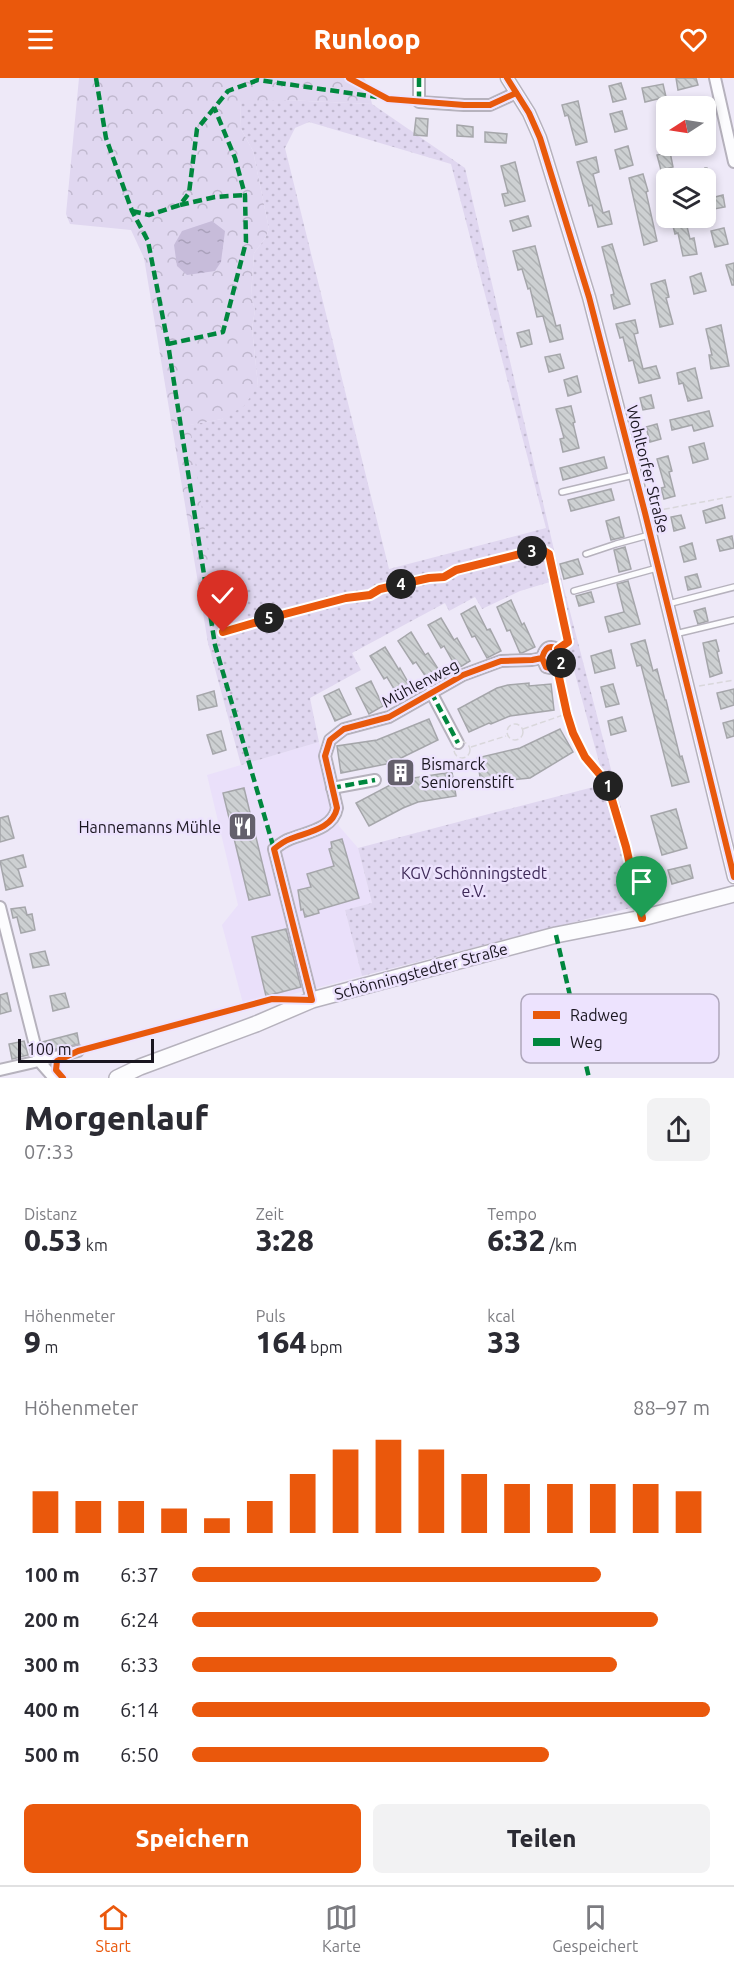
<!DOCTYPE html>
<html lang="de">
<head>
<meta charset="utf-8">
<style>
	body { margin:0; font-family:Ubuntu,sans-serif; background:#f2f2f3; color:#2b2b33; height:100vh; display:flex; flex-direction:column; font-size:22px; white-space:nowrap }
	* { box-sizing:border-box; margin:0 }
	p { font-size:20px; color:#7c7c81 }
	.icon { flex:none; width:33px; height:33px; fill:none; stroke:currentColor; stroke-width:2; stroke-linecap:round; stroke-linejoin:round }
	.map { position:relative; height:1000px; overflow:hidden }
	.sheet { display:flex; flex-direction:column; background:#fff; flex:1 }
	.sheet>* { flex:none }
	.needle { width:39px; rotate:258deg }
	.fabs { position:absolute; left:656px; top:18px; display:grid; gap:12px }
	.fabs a { display:grid; place-items:center; width:60px; height:60px; border-radius:9px; background:#fff; box-shadow:0 3px 9px #0003; font-size:30px }
	.scale { position:absolute; left:18px; bottom:15px; width:136px; box-sizing:border-box; padding-left:6px; border:3px solid #1a1620; border-top:0; font-size:16px; line-height:21px; white-space:nowrap; color:#1a1620; -webkit-text-stroke:4px #ede3fe; paint-order:stroke }
	.pin { position:absolute; display:grid; place-items:center; width:51px; height:51px; color:#fff; margin:-62px -26px; border-radius:50% 50% 50% 0; rotate:-45deg; box-shadow:0 0 6px #0007 }
	.pin .icon { rotate:45deg }
	.km { position:absolute; width:30px; height:30px; margin:-15px; border-radius:50%; background:#222; color:#fff; font-size:16px; line-height:30px; text-align:center }
	.round { display:grid; place-items:center; flex:none; width:63px; height:63px; border-radius:9px; background:#f2f2f3 }
	.head { display:flex; align-items:center; justify-content:space-between; height:102px; padding:0 24px }
	h1 { font-size:33px; font-weight:800; line-height:45px }
	.metrics { display:grid; grid-template-columns:repeat(3,1fr); gap:9px; height:102px; padding:6px 24px }
	.metrics div { display:grid; align-content:center }
	.metrics b { font-size:30px; font-weight:800 }
	.metrics small { font-size:16px; font-weight:400 }
	.metrics p { font-size:16px }
	.chart { height:168px; padding:12px 24px }
	.chart p { display:flex; justify-content:space-between }
	.chart svg { width:100%; height:108px; margin-top:6px; stroke:#ea580c; stroke-width:6 }
	.cta { display:flex; gap:12px; margin-top:auto; padding:12px 24px }
	.cta a { flex:1; height:69px; border-radius:9px; background:#ea580c; color:#fff; font-size:24px; font-weight:800; line-height:69px; text-align:center }
	.cta a+a { background:#f2f2f3; color:#2b2b33 }
	ul { padding:0 24px; list-style:none; font-size:20px }
	li { display:grid; grid-template-columns:96px 72px 1fr; align-items:center; height:45px }
	li i { height:15px; border-radius:8px; background:#ea580c }
	header { display:flex; justify-content:space-between; align-items:center; height:78px; padding:0 24px; background:#ea580c; color:#fff; font-size:27px; font-weight:800 }
	.dock { display:flex; justify-content:space-around; align-items:center; height:84px; border-top:2px solid #e1e1e2; background:#fff; font-size:16px; color:#7c7c81 }
	.dock a { display:grid; justify-items:center; gap:3px }
	.dock .current { color:#ea580c }
	.map>svg:first-child { display:block }
	.built { fill:#eae0fa }
	.grass { fill:url(#grass-dots); fill-rule:evenodd }
	.forest { fill:url(#forest-crowns) }
	.water { fill:url(#water-ripples) }
	.building { fill:url(#building-back-hatch); stroke:#a5a6aa; stroke-width:1.5 }
	.lines { fill:none; stroke-linecap:round; stroke-linejoin:round }
	.service-casing { stroke:#b6b2bd; stroke-width:8 }
	.minor-casing { stroke:#b6b2bd; stroke-width:14 }
	.tertiary-casing { stroke:#b6b2bd; stroke-width:15 }
	.secondary-casing { stroke:#b6b2bd; stroke-width:18 }
	.path { stroke:#d9d7db; stroke-width:1.5; stroke-dasharray:6 3; stroke-linecap:butt }
	.service { stroke:#fcfcfe; stroke-width:5 }
	.minor { stroke:#fcfcfe; stroke-width:10 }
	.tertiary { stroke:#fcfcfe; stroke-width:12 }
	.secondary { stroke:#fcfcfe; stroke-width:15 }
	.quiet { stroke:#00873e; stroke-width:4.5; stroke-dasharray:9 4.5; stroke-linecap:butt }
	.cycleway-casing { stroke:#ede3fe; stroke-width:10 }
	.cycleway { stroke:#e8590c; stroke-width:6 }
	.route-casing { stroke:#fff; stroke-width:12 }
	.route { stroke:#ea580c; stroke-width:8 }
	.labels { text-anchor:middle; stroke-width:5; stroke-linejoin:round; paint-order:stroke }
	.street-label { font-size:16px; fill:#1a1620; stroke:#ede3fe }
	.poi-label { font-size:16px; fill:#1a1620; stroke:#ede3fe; text-anchor:start }
	.park-label { font-size:16px; fill:#3e2958; stroke:#ede3fe }
	.key { fill:#ede3fe; stroke:#aea6bb; stroke-width:1.5 }
	.key-label { font-size:16px; fill:#1a1620 }
</style>
</head>
<body>
<header><svg class="icon" aria-label="menu" viewBox="0 0 24 24"><path d="M4 6h16M4 12h16M4 18h16"/></svg>Runloop<svg class="icon" aria-label="heart" viewBox="0 0 24 24"><path d="M12 20l-8-8c-3-5 5-10 8-4 3-6 11-1 8 4z"/></svg></header>
<div class="map">
<svg width="734" height="1000" viewBox="0 0 734 1000">
	<defs>
		<pattern id="grass-dots" width="8" height="8" patternUnits="userSpaceOnUse" patternTransform="scale(1.5)"><rect width="8" height="8" fill="#e0d7f0"/><path d="M2 2h.1M6 6h.1" fill="none" stroke="#c0b8ce" stroke-width="1.8" stroke-linecap="round"/></pattern>
		<pattern id="forest-crowns" width="20" height="18" patternUnits="userSpaceOnUse" patternTransform="scale(1.5)"><rect width="20" height="18" fill="#e0d7f0"/><path d="M2 6a3 3 0 1 1 6 0M12 15a3 3 0 1 1 6 0" fill="none" stroke="#c0b8ce"/></pattern>
		<pattern id="water-ripples" width="26" height="14" patternUnits="userSpaceOnUse" patternTransform="scale(1.5)"><rect width="26" height="14" fill="#c7bcda"/><path d="M2 4q2-2 4 0t4 0M15 11q2-2 4 0t4 0" fill="none" stroke="#aaa1bb"/></pattern>
		<pattern id="building-back-hatch" width="6" height="6" patternUnits="userSpaceOnUse" patternTransform="scale(1.5)"><rect width="6" height="6" fill="#cdd0d2"/><path d="M-1 5l2 2M0 0l6 6M5-1l2 2" fill="none" stroke="#afb2b4"/></pattern>
	</defs>
	<rect width="100%" height="100%" fill="#eee9f8"/>
	<!-- built -->
	<polygon class="built" points="319,664 339,748 358,770 372,825 345,832 362,898 244,929 222,847 238,827 207,697"/>
	<!-- grass -->
	<path class="grass" d="M 240,22 L 285,22 L 372,26 L 465,90 L 555,476 L 646,826 L 362,898 L 345,832 L 372,825 L 358,770 L 605,706 L 550,504 L 520,513 L 482,531 L 475,519 L 449,533 L 445,525 L 352,575 L 361,592 L 310,620 L 319,664 L 241,687 L 208,565 L 220,565 L 189,347 L 222,341 L 258,308 L 252,250 L 255,232 L 251,218 L 254,175 L 264,162 L 269,151 L 253,73 L 241,51 ZM 309,44 L 451,86 L 546,450 L 389,491 L 285,70 L 295,50 Z"/>
	<!-- forest -->
	<polygon class="forest" points="79,0 364,0 367,5 372,26 285,22 240,23 241,51 253,73 269,151 264,162 254,175 251,218 255,232 252,250 258,308 244,328 222,341 190,347 221,565 208,565 144,180 131,152 70,146 66,136"/>
	<!-- water -->
	<polygon class="water" points="212,143 225,153 221,184 215,193 187,197 177,188 174,167 182,153"/>
	<!-- building -->
	<g class="building">
		<polygon points="676,0 696,0 698,7 678,12"/>
		<polygon points="621,5 626,21 613,24 609,8"/>
		<polygon points="663,6 666,19 645,24 642,10"/>
		<polygon points="578,23 587,64 576,67 568,37 565,38 562,27"/>
		<polygon points="622,33 627,51 615,54 610,36"/>
		<polygon points="416,40 428,41 427,58 414,57"/>
		<polygon points="457,47 473,49 473,59 457,58"/>
		<polygon points="485,54 507,56 506,65 485,64"/>
		<polygon points="628,68 633,87 620,91 615,72"/>
		<polygon points="670,74 673,89 661,92 657,77"/>
		<polygon points="596,79 599,94 593,96 603,135 609,133 612,146 598,149 592,127 589,128 577,84"/>
		<polygon points="515,84 525,123 505,128 502,116 508,115 501,88"/>
		<polygon points="705,90 707,90 715,119 723,117 725,129 709,132 705,114 705,100 688,100 688,98 705,94"/>
		<polygon points="643,96 648,113 646,114 657,163 644,167 629,100"/>
		<polygon points="528,138 531,148 513,153 510,143"/>
		<polygon points="671,140 685,140 690,161 694,160 697,176 683,178 678,155 675,156"/>
		<polygon points="724,150 728,166 715,169 711,153"/>
		<polygon points="612,166 630,226 614,231 611,217 614,216 602,169"/>
		<polygon points="535,168 556,248 560,247 563,261 550,264 543,238 537,239 530,210 528,211 522,191 518,192 513,173"/>
		<polygon points="734,185 734,207 732,207 726,187"/>
		<polygon points="701,195 706,213 694,216 690,199"/>
		<polygon points="665,202 669,219 666,220 673,246 660,249 651,206"/>
		<polygon points="635,242 638,255 634,256 643,291 656,288 660,300 639,305 633,282 629,283 623,259 620,260 616,246"/>
		<polygon points="721,247 729,288 711,291 709,277 712,277 706,251"/>
		<polygon points="529,252 532,266 521,269 517,255"/>
		<polygon points="560,276 564,290 549,294 545,279"/>
		<polygon points="695,290 702,320 688,323 683,305 679,306 677,295"/>
		<polygon points="577,298 581,314 568,318 564,302"/>
		<polygon points="651,317 654,330 643,332 640,320"/>
		<polygon points="571,328 575,344 573,345 579,370 563,374 560,361 564,360 556,331"/>
		<polygon points="709,333 713,348 694,353 692,347 672,352 670,342"/>
		<polygon points="657,346 661,361 650,364 646,349"/>
		<polygon points="704,365 708,381 693,385 689,369"/>
		<polygon points="668,378 672,393 669,394 675,418 664,421 661,410 665,409 657,381"/>
		<polygon points="604,379 607,390 563,402 560,390"/>
		<polygon points="611,411 614,422 571,433 568,422"/>
		<polygon points="722,427 725,440 706,445 703,433"/>
		<polygon points="681,437 685,450 674,453 671,439"/>
		<polygon points="619,439 624,459 611,462 606,443"/>
		<polygon points="732,458 734,470 720,473 717,462"/>
		<polygon points="692,465 696,481 684,484 680,469"/>
		<polygon points="625,469 631,491 619,494 614,472"/>
		<polygon points="578,481 583,496 564,501 560,486"/>
		<polygon points="697,496 701,509 688,512 685,499"/>
		<polygon points="628,503 640,546 609,554 605,539 624,534 617,506"/>
		<polygon points="591,514 594,524 579,528 576,518"/>
		<polygon points="511,522 522,547 524,545 535,569 522,575 520,575 510,552 507,553 497,529"/>
		<polygon points="475,528 487,552 490,551 501,573 487,580 475,558 472,559 461,536"/>
		<polygon points="705,530 708,543 698,546 694,533"/>
		<polygon points="441,540 454,562 457,560 470,583 457,591 444,568 441,570 428,547"/>
		<polygon points="411,554 425,577 428,575 442,597 430,605 416,584 413,586 398,563"/>
		<polygon points="645,562 653,593 657,591 665,622 666,622 680,679 682,678 689,704 672,708 641,587 637,588 631,566"/>
		<polygon points="716,562 719,573 717,574 722,595 710,599 703,565"/>
		<polygon points="385,569 399,592 400,590 413,613 400,621 387,599 384,601 370,578"/>
		<polygon points="611,572 615,590 595,595 591,578"/>
		<polygon points="371,603 383,628 369,636 356,610"/>
		<polygon points="529,605 529,608 551,606 554,632 510,638 491,646 489,645 469,654 458,631 497,610 508,607"/>
		<polygon points="613,606 619,626 606,629 601,609"/>
		<polygon points="339,611 351,636 335,643 324,618"/>
		<polygon points="734,611 734,627 721,631 717,615"/>
		<polygon points="214,613 217,628 199,632 197,618"/>
		<polygon points="622,639 626,653 611,657 608,643"/>
		<polygon points="429,641 438,662 401,680 404,691 407,701 452,694 456,718 418,724 403,730 369,748 356,725 398,703 391,685 341,695 337,668 377,662"/>
		<polygon points="734,642 734,658 727,660 723,645"/>
		<polygon points="560,651 573,674 530,700 481,705 477,680 520,670"/>
		<polygon points="221,653 226,672 213,676 207,657"/>
		<polygon points="244,710 270,817 249,822 223,715"/>
		<polygon points="676,731 687,770 662,777 651,738"/>
		<polygon points="8,738 14,760 0,764 0,740"/>
		<polygon points="342,761 359,820 318,832 319,835 305,839 303,831 301,832 298,812 311,809 307,796 334,788 329,771 332,770 331,764"/>
		<polygon points="23,777 26,789 18,791 23,808 6,812 0,783"/>
		<polygon points="690,787 693,800 672,806 668,792"/>
		<polygon points="25,829 27,837 32,836 35,852 21,855 17,839 13,840 11,831"/>
		<polygon points="286,851 301,909 266,918 252,859"/>
		<polygon points="45,873 49,887 33,890 30,876"/>
		<polygon points="7,915 11,933 0,936 0,917"/>
		<polygon points="65,915 69,929 53,933 50,918"/>
		<polygon points="77,955 79,966 44,974 42,964"/>
		<polygon points="24,963 28,977 12,981 9,966"/>
	</g>
	<g class="lines">
		<defs>
			<g id="service">
				<polyline points="349,0 388,21 419,24"/>
				<polyline points="562,414 634,397"/>
				<polyline points="586,476 616,466 649,457"/>
				<polyline points="574,513 657,490"/>
				<polyline points="668,526 734,509"/>
				<polyline points="675,556 734,542"/>
			</g>
			<g id="minor">
				<polyline points="419,0 419,24 464,27 490,27 516,15"/>
				<polyline points="715,0 734,84"/>
				<polyline points="431,614 458,665"/>
				<polyline points="332,710 375,702"/>
				<polyline points="0,829 39,983 78,973"/>
				<path d="M 312,922 L 274,771 C 279,767 284,763 290,761 C 307,754 333,751 337,730 L 325,678 L 330,662 L 344,651 L 389,639 L 463,597 L 501,583 L 532,582 L 542,580 L 546,589 C 580,599 551,547 542,580"/>
				<polyline points="0,992 39,983 54,1000"/>
			</g>
			<polyline id="tertiary" points="507,0 529,35 540,60 589,219 645,435 734,799"/>
			<polyline id="secondary" points="117,1000 140,989 256,946 312,922 556,857 642,840 734,816"/>
		</defs>
		<!-- service casing -->
		<use href="#service" class="service-casing"/>
		<!-- minor casing -->
		<use href="#minor" class="minor-casing"/>
		<!-- tertiary casing -->
		<use href="#tertiary" class="tertiary-casing"/>
		<!-- secondary casing -->
		<use href="#secondary" class="secondary-casing"/>
		<!-- path -->
		<g class="path">
			<polyline points="655,433 734,418"/>
			<polyline points="215,567 223,554 285,536 346,520 370,517 380,511 429,499 444,499 456,492 536,472 544,473 549,476 568,564 566,565"/>
			<polyline points="559,600 573,655 585,679 607,705 626,769 639,827"/>
			<polyline points="699,608 734,602"/>
			<circle cx="515" cy="654" r="8"/>
			<polyline points="523,651 566,636"/>
			<circle cx="462" cy="672" r="8"/>
			<polyline points="471,669 506,658"/>
		</g>
		<!-- service -->
		<use href="#service" class="service"/>
		<!-- minor -->
		<use href="#minor" class="minor"/>
		<!-- tertiary -->
		<use href="#tertiary" class="tertiary"/>
		<!-- secondary -->
		<use href="#secondary" class="secondary"/>
		<!-- quiet -->
		<g class="quiet">
			<polyline points="96,0 106,60 132,133 148,163 168,266 215,567 274,771"/>
			<polyline points="419,0 419,24"/>
			<polyline points="180,127 215,119 245,117"/>
			<polyline points="132,133 149,137 180,127 189,115 197,51 228,13 258,2 377,19"/>
			<polyline points="168,266 223,254 246,164 245,117 235,80 214,29"/>
			<polyline points="431,614 458,665"/>
			<polyline points="332,710 375,702"/>
			<polyline points="556,857 589,1000"/>
		</g>
		<defs>
			<g id="cycleway">
				<polyline points="349,0 388,21 464,27 490,27 516,15"/>
				<polyline points="507,0 529,35 540,60 589,219 645,435 734,799"/>
				<path d="M 63,1000 L 56,992 L 57,983 L 78,973 L 272,921 L 312,922 L 274,771 C 279,767 284,763 290,761 C 307,754 333,751 337,730 L 325,678 L 330,662 L 344,651 L 389,639 L 463,597 L 501,583 L 532,582 L 542,580 L 546,589 C 580,599 551,547 542,580"/>
			</g>
		</defs>
		<!-- cycleway casing -->
		<use href="#cycleway" class="cycleway-casing"/>
		<!-- cycleway -->
		<use href="#cycleway" class="cycleway"/>
	</g>
	<g class="lines">
		<defs>
			<polyline id="route" points="223,554 285,536 346,520 370,517 380,511 429,500 444,499 456,492 536,472 544,473 549,476 568,564 558,571 562,575 563,580 557,590 567,636 573,655 585,679 607,705 626,769 642,840"/>
		</defs>
		<!-- route casing -->
		<use href="#route" class="route-casing"/>
		<!-- route -->
		<use href="#route" class="route"/>
	</g>
	<!-- icons -->
	<defs>
		<symbol id="building-square" viewBox="-11 -11 22 22"><rect x="-9" y="-9" width="18" height="18" rx="4" fill="#64606c" stroke="#ede3fe"/><path d="M-4-6H4V6H1V3H-1V6H-4ZM-2.5-4.3h1.7v1.8h-1.7ZM.8-4.3h1.7v1.8H.8ZM-2.5-1h1.7V.8h-1.7ZM.8-1h1.7V.8H.8Z" fill="#fff"/></symbol>
		<symbol id="restaurant-square" viewBox="-11 -11 22 22"><rect x="-9" y="-9" width="18" height="18" rx="4" fill="#64606c" stroke="#ede3fe"/><path d="M-5-6h1v4h1v-4h1v4h1v-4h1v5L-1.5 .5V6h-2V.5L-5-1ZM5-6V6H3V1.5H1.5Q1.5-4 5-6Z" fill="#fff"/></symbol>
	</defs>
	<g fill-rule="evenodd">
		<use href="#building-square" x="384" y="678" width="33" height="33"/>
		<use href="#restaurant-square" x="226" y="732" width="33" height="33"/>
	</g>
	<g class="labels">
		<!-- street labels -->
		<g class="street-label">
			<text transform="translate(648 391) rotate(76)" y="6">Wohltorfer Straße</text>
			<text transform="translate(420 605) rotate(-28)" y="6">Mühlenweg</text>
			<text transform="translate(421 893) rotate(-15)" y="6">Schönningstedter Straße</text>
		</g>
		<!-- poi labels -->
		<g class="poi-label">
			<text x="421" y="692">Bismarck<tspan x="421" dy="18">Seniorenstift</tspan></text>
			<text x="221" y="755" text-anchor="end">Hannemanns Mühle</text>
		</g>
		<!-- park labels -->
		<g class="park-label">
			<text x="474" y="801">KGV Schönningstedt<tspan x="474" dy="18">e.V.</tspan></text>
		</g>
	</g>
	<!-- legend -->
	<rect x="521" y="916" width="198" height="69" rx="9" class="key"/>
	<rect x="533" y="933" width="27" height="8" fill="#e8590c"/>
	<rect x="533" y="960" width="27" height="8" fill="#00873e"/>
	<g class="key-label">
		<text x="570" y="943">Radweg</text>
		<text x="570" y="970">Weg</text>
	</g>
</svg>
<div class="fabs">
<a><svg class="needle" viewBox="-14 -14 28 28"><path d="M0-13l5 13h-10z" fill="#e53935"/><path d="M0 13l5-13h-10z" fill="#7c7c81"/></svg></a>
<a><svg class="icon" aria-label="layers" viewBox="0 0 24 24"><path d="M12 4l9 5-9 5-9-5zM3 14l9 5 9-5"/></svg></a>
</div>
<div class="scale">100 m</div>
<div class="pin" style="left:642px;top:840px;background:#1e9e55"><svg class="icon" aria-label="arrive" viewBox="0 0 24 24"><path d="M6 21V4h12l-3 4 3 4H6"/></svg></div>
<div class="pin" style="left:223px;top:554px;background:#d93025"><svg class="icon" aria-label="check" viewBox="0 0 24 24"><path d="M5 12l5 5 9-10"/></svg></div>
<b class="km" style="left:608px;top:708px">1</b>
<b class="km" style="left:561px;top:585px">2</b>
<b class="km" style="left:532px;top:473px">3</b>
<b class="km" style="left:401px;top:506px">4</b>
<b class="km" style="left:269px;top:540px">5</b>
</div>
<section class="sheet">
<div class="head"><div><h1>Morgenlauf</h1><p>07:33</p></div><a class="round"><svg class="icon" aria-label="share" viewBox="0 0 24 24"><path d="M12 15V3M7 8l5-5 5 5M5 13v7h14v-7"/></svg></a></div>
<div class="metrics">
<div><p>Distanz</p><b>0.53<small> km</small></b></div>
<div><p>Zeit</p><b>3:28</b></div>
<div><p>Tempo</p><b>6:32<small> /km</small></b></div>
</div>
<div class="metrics">
<div><p>Höhenmeter</p><b>9<small> m</small></b></div>
<div><p>Puls</p><b>164<small> bpm</small></b></div>
<div><p>kcal</p><b>33</b></div>
</div>
<div class="chart"><p><span>Höhenmeter</span>88–97 m</p>
<svg viewBox="0 0 160 44" preserveAspectRatio="none"><path d="M5 44V27M15 44V31M25 44V31M35 44V34M45 44V38M55 44V31M65 44V20M75 44V10M85 44V6M95 44V10M105 44V20M115 44V24M125 44V24M135 44V24M145 44V24M155 44V27"/></svg>
</div>
<ul>
<li><b>100 m</b>6:37<i style="width:79%"></i></li>
<li><b>200 m</b>6:24<i style="width:90%"></i></li>
<li><b>300 m</b>6:33<i style="width:82%"></i></li>
<li><b>400 m</b>6:14<i style="width:100%"></i></li>
<li><b>500 m</b>6:50<i style="width:69%"></i></li>
</ul>
<div class="cta"><a>Speichern</a><a>Teilen</a></div>
</section>
<nav class="dock">
<a class="current"><svg class="icon" aria-label="home" viewBox="0 0 24 24"><path d="M3 11l9-7 9 7M6 9v11h12V9"/></svg>Start</a>
<a><svg class="icon" aria-label="map" viewBox="0 0 24 24"><path d="M3 6l6-2 6 2 6-2v14l-6 2-6-2-6 2zM9 4v14M15 6v14"/></svg>Karte</a>
<a><svg class="icon" aria-label="saved" viewBox="0 0 24 24"><path d="M7 4h10v16l-5-4-5 4z"/></svg>Gespeichert</a>
</nav>
</body>
</html>
